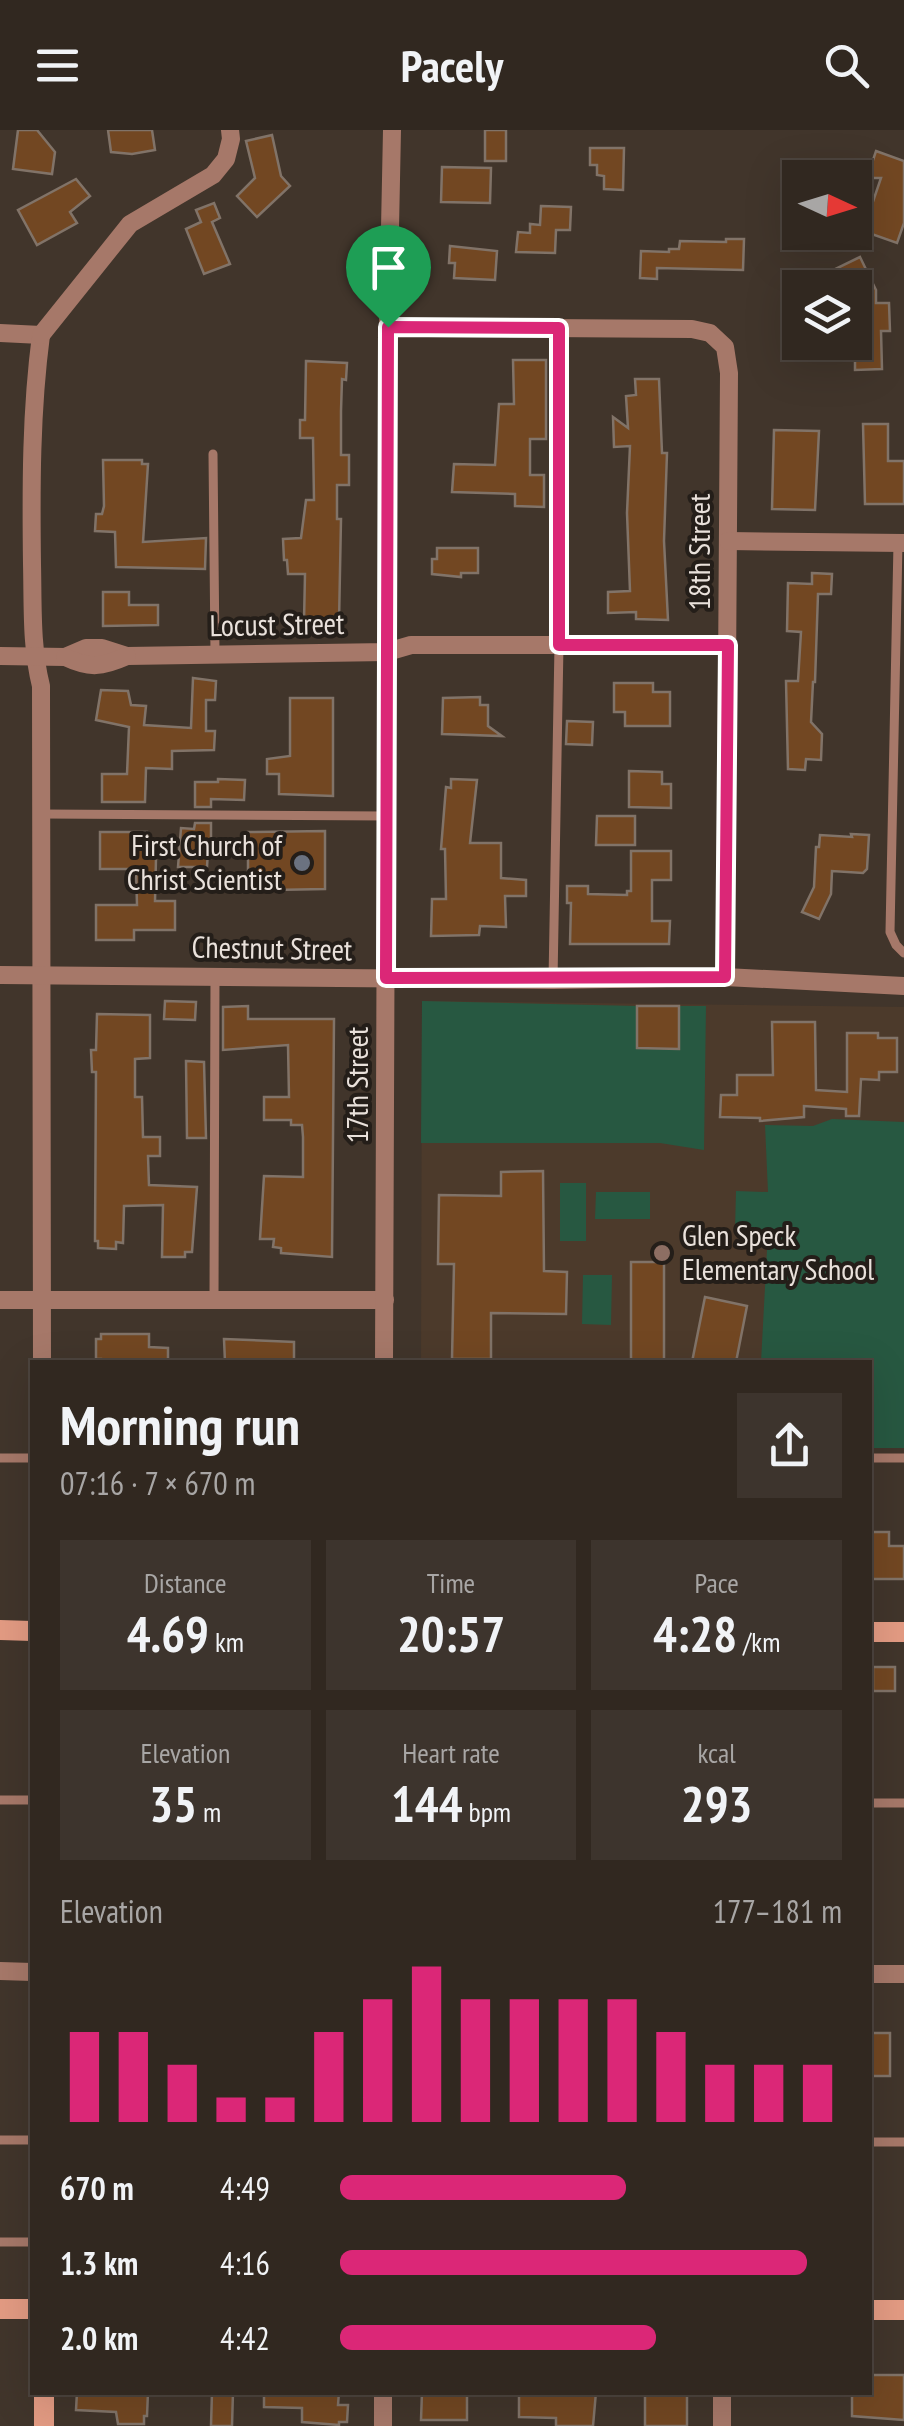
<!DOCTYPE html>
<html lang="en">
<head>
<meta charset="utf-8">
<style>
	body { margin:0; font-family:"PT Sans Narrow",sans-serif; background:#3d342d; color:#f1f3f6; height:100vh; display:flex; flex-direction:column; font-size:38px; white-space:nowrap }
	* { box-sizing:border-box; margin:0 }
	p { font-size:32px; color:#a8a6a5 }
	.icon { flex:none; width:55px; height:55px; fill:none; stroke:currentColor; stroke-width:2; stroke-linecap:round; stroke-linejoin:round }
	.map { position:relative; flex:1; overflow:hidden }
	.drawer { position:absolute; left:30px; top:1230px; width:842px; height:1035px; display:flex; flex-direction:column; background:#312820; border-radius:0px; box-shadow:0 10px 40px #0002,0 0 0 2px #4c443e }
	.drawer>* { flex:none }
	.needle { width:65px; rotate:94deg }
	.buttons { position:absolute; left:782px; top:30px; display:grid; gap:20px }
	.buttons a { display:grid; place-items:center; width:90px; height:90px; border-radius:0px; background:#312820; box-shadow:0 10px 40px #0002,0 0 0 2px #4c443e; font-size:50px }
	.pin { position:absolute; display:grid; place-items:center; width:85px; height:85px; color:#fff; margin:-102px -42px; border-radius:50% 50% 50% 0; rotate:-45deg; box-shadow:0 0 10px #0007 }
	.pin .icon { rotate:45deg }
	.round { display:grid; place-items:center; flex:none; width:105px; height:105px; border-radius:0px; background:#3d342d }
	.head { display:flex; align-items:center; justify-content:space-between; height:170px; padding:0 30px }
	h1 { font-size:55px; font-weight:700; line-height:75px }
	.metrics { display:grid; grid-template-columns:repeat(3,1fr); gap:15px; height:170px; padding:10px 30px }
	.metrics div { display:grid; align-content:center; border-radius:0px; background:#3d342d; text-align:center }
	.metrics b { font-size:50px; font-weight:700 }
	.metrics small { font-size:28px; font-weight:400 }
	.metrics p { font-size:28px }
	.chart { height:280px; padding:20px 30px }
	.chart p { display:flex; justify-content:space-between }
	.chart svg { width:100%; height:180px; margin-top:10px; stroke:#db2777; stroke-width:6 }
	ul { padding:0 30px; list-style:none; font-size:32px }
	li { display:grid; grid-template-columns:160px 120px 1fr; align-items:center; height:75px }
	li i { height:25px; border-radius:12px; background:#db2777 }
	header { display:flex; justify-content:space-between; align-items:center; height:130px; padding:0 30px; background:#312820; font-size:45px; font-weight:700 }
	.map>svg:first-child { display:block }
	.built { fill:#4c3a2b }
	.green { fill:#275841 }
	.building { fill:#724722; stroke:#817368; stroke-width:2.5 }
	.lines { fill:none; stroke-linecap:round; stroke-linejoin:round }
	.lane { stroke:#a67869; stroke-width:9 }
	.street { stroke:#a67869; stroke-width:18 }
	.secondary { stroke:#e39b83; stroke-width:20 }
	.route-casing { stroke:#fff; stroke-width:20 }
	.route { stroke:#db2777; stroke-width:12 }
	.worship-dot { fill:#6b7280; stroke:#241e19; stroke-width:4 }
	.education-dot { fill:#8d6e63; stroke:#241e19; stroke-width:4 }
	.labels { text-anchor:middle; stroke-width:8; stroke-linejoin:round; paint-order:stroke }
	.street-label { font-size:30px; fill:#e9e1db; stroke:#241e19 }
	.poi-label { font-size:30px; fill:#e9e1db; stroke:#241e19; text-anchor:end }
</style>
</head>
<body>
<header><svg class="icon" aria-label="menu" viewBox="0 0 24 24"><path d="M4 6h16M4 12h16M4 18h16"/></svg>Pacely<svg class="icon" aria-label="search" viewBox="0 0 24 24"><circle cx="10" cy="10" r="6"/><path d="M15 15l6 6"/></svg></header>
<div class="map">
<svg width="904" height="2296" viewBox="0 0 904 2296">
	<rect width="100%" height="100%" fill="#41352b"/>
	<!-- built -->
	<polygon class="built" points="422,871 904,877 904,1318 870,1318 870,1232 421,1232"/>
	<!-- green -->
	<g class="green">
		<polygon points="422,871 637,876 638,918 679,918 679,876 706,876 704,1020 660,1013 421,1013"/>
		<polygon points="832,989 904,992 904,1318 870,1318 870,1232 761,1232 768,1101 735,1100 736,1061 768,1062 765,995 813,996"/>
		<rect x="560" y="1053" width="26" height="58"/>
		<polygon points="596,1062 650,1062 650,1089 595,1089"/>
		<polygon points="583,1145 612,1145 611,1195 582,1194"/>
	</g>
	<!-- building -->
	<g class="building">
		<polygon points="18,0 37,0 55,22 52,44 13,39"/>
		<polygon points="108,0 152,0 155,20 132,24 111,22"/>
		<rect x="485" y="0" width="21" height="31"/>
		<polygon points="272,5 281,46 290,56 257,87 237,66 255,48 246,11"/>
		<polygon points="590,18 624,18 623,60 604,59 604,46 597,45 597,35 590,35"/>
		<polygon points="876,21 904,31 904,93 897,113 863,101 881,48 867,48"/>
		<polygon points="442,37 491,38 490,73 441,72"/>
		<polygon points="76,49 90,66 70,82 77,93 37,115 18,80"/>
		<polygon points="214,73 220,88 212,92 230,134 204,144 186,99 201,92 196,80"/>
		<polygon points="541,76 571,77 570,100 556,100 555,123 516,122 518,102 530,103 530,94 540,95"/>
		<polygon points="726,109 744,109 743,140 657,138 657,149 640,148 641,121 669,122 669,119 679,119 680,111 726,112"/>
		<polygon points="450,116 497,121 495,150 454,148 455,133 449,133"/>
		<polygon points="860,127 876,160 876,173 889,173 890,201 881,201 882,239 855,240 855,158 839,158 831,141"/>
		<polygon points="513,230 546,230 546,309 530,309 530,345 544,345 544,377 515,376 515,364 452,362 454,334 495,335 499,274 514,274"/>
		<polygon points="306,231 347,233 346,250 342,249 341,281 341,325 349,325 349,355 337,355 337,389 341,389 339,493 304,492 305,444 288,444 287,430 284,430 283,409 301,408 306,370 314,370 313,308 300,308 300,290 305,290"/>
		<polygon points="635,249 659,249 662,323 667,323 664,411 668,490 636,489 636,482 608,483 608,462 630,461 627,383 630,316 614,317 613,287 628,298 626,266 636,265"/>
		<polygon points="863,294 888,294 888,331 904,331 904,374 865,374"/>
		<polygon points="774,300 819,301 815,380 772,379"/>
		<polygon points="103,330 142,330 142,334 148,334 143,412 206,408 205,439 116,437 115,402 95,401 96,384 102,384 104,376"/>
		<polygon points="437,418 478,418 478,443 461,443 461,447 432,444 432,429 437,429"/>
		<polygon points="812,443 832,444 831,464 818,464 815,552 813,552 811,592 822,604 821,630 806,629 805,640 788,639 786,551 798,551 801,502 787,501 788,453 812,454"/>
		<polygon points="103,462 129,462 129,475 158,475 158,495 103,496"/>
		<polygon points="193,548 216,551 215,570 206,570 206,601 215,601 214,620 172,621 172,639 146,638 145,672 102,672 102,644 127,644 129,597 96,590 101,560 128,561 131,575 146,576 144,595 191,598"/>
		<polygon points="614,553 653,553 653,562 670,562 670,596 625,596 625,582 614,582"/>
		<polygon points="480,567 480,575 488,575 488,596 502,606 442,604 443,568"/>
		<polygon points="290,568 333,568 333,666 279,664 279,644 267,644 267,629 290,626"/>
		<polygon points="567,591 593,592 592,615 566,614"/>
		<polygon points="629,641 662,642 662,654 671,654 671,678 629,677"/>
		<polygon points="218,649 245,650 244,670 211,669 211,677 195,677 195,652 218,652"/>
		<polygon points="451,649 477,650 470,713 501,713 501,748 526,750 526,766 505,766 506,797 480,796 479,805 431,806 432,769 446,769 445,719 441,719 446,657 451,658"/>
		<polygon points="597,686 635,686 635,715 596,715"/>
		<polygon points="195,693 211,693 211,721 208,721 207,737 178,737 181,698 194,699"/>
		<polygon points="325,701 325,759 273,760 273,752 258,752 257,747 248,747 248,702"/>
		<polygon points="100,702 147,702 147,728 156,728 155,771 175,771 175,800 134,800 134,810 96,810 96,775 137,775 136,739 100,739"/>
		<polygon points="851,704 869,705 867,739 863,743 832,741 831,764 819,789 802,782 814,757 816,717 819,717 820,705 852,707"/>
		<polygon points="631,721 671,721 671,750 652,750 652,791 670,791 669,814 570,814 571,773 567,773 567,756 588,756 588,764 627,765 627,761 631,761"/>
		<polygon points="165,871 196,872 195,890 164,889"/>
		<polygon points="248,876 248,889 334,889 332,1127 281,1123 281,1118 273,1117 274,1109 260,1109 264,1046 303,1047 303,1007 302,995 291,995 291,990 264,990 264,967 289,967 288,915 223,920 223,877"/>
		<polygon points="637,876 679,876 679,919 637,918"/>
		<polygon points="97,884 150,885 150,928 135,929 135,967 142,967 143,1007 160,1007 160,1026 148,1026 149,1055 197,1057 192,1122 185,1122 185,1127 162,1127 163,1075 124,1076 123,1113 116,1112 116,1119 98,1118 98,1111 95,1111 96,942 92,942 91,920 96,920"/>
		<polygon points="772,892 815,892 816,960 847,962 847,903 878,903 878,908 897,908 897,942 879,942 879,950 861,949 859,986 846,986 846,979 804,976 804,987 760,991 760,988 720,987 721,965 737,965 737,945 773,945"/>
		<polygon points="186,931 204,932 206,1008 187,1008"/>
		<polygon points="543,1041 544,1141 567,1142 566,1184 491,1183 491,1229 452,1229 454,1134 438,1134 439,1065 501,1066 501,1042"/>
		<rect x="631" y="1132" width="33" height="100"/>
		<polygon points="705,1167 747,1176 736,1232 692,1232"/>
		<polygon points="101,1204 149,1204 149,1217 168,1218 168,1232 101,1232 101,1229 96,1229 96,1209 101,1209"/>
		<polygon points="224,1209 294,1212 294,1232 225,1232"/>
		<polygon points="870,1402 889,1402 889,1416 904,1416 904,1449 870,1449"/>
		<rect x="873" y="1537" width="22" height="24"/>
		<rect x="870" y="1903" width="20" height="43"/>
		<polygon points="870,2245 904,2245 904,2290 852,2286 852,2262 870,2262"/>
		<polygon points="77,2262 148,2262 147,2286 144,2286 144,2294 118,2294 116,2282 76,2280"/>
		<polygon points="212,2262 233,2262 232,2296 211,2296"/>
		<polygon points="264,2262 339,2262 338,2275 348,2275 347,2292 339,2292 339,2295 302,2292 302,2278 264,2277"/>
		<polygon points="422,2262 467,2262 467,2290 421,2290"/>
		<polygon points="519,2262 596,2262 593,2296 556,2296 556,2288 519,2287"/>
		<rect x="645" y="2262" width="42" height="34"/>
	</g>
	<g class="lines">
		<!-- lane -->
		<g class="lane">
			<polyline points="213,324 215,523"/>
			<polyline points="898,413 890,802 896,815 904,823"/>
			<polyline points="42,684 387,686"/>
			<polyline points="553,850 559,515 559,198"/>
			<polyline points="214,1170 215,846"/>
			<polyline points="0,1328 32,1328"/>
			<polyline points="870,1328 904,1328"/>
			<polyline points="0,1670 32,1670"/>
			<polyline points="870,1673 904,1673"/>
			<polyline points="0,2010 32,2010"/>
			<polyline points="870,2012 904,2012"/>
			<polyline points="0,2112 32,2112"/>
		</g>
		<!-- street -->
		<g class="street">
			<polyline points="388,197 692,199 710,203 725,217 729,243 725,847"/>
			<polyline points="0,203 41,205"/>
			<path d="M 41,205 C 31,281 31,357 32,434 C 33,476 31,516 41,556 L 42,1232"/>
			<polyline points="41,205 130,94 213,45 226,29 231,9 230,0"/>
			<polyline points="728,411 904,413"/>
			<polyline points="0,526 65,527 86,518 102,518 127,526 387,522 411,515 728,515"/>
			<path d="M 65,527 C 90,539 102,537 127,526"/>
			<polyline points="0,845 553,850 725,847 904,856"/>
			<polyline points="0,1170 385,1170"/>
			<polyline points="384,1232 388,197 392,0"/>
			<polyline points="0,1841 32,1842"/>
			<polyline points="870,1844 904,1844"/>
			<polyline points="383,2262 383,2296"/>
			<polyline points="722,2296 722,2262"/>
		</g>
		<!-- secondary -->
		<g class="secondary">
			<polyline points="0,1500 32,1501"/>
			<polyline points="870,1502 904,1502"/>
			<polyline points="0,2179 32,2179"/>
			<polyline points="870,2180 904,2180"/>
			<polyline points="44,2262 44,2296"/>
		</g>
	</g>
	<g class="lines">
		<defs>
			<polygon id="route" points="388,197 559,198 559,515 728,515 725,847 386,848"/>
		</defs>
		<!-- route casing -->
		<use href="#route" class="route-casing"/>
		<!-- route -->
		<use href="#route" class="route"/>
	</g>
	<!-- markers -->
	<circle class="worship-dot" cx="302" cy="733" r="10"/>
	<circle class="education-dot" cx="662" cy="1123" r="10"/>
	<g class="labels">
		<!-- street labels -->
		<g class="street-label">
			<text transform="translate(700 422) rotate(-90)" y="10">18th Street</text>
			<text transform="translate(277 495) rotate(-1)" y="10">Locust Street</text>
			<text transform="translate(272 819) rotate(1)" y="10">Chestnut Street</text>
			<text transform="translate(358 955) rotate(-90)" y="10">17th Street</text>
		</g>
		<!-- poi labels -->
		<g class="poi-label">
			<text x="282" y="726">First Church of<tspan x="282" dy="34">Christ Scientist</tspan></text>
			<text x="682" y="1116" text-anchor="start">Glen Speck<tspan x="682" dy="34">Elementary School</tspan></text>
		</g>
	</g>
</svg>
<div class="buttons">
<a><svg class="needle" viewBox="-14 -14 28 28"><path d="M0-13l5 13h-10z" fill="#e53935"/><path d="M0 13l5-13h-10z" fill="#a8a6a5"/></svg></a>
<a><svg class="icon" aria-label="layers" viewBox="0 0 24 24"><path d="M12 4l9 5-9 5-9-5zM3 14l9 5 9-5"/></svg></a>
</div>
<div class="pin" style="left:388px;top:197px;background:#1e9e55"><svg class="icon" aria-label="arrive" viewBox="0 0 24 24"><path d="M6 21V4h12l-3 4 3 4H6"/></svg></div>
<section class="drawer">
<div class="head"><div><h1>Morning run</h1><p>07:16 · 7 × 670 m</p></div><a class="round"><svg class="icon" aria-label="share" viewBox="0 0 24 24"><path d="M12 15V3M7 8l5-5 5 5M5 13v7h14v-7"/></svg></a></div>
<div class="metrics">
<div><p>Distance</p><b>4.69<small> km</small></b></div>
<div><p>Time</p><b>20:57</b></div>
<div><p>Pace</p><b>4:28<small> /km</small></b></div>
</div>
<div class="metrics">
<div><p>Elevation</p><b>35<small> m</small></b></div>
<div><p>Heart rate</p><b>144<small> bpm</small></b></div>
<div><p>kcal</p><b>293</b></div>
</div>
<div class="chart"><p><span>Elevation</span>177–181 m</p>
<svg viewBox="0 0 160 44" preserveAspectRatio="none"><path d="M5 44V22M15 44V22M25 44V30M35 44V38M45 44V38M55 44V22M65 44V14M75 44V6M85 44V14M95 44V14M105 44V14M115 44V14M125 44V22M135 44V30M145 44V30M155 44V30"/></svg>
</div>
<ul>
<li><b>670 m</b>4:49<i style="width:57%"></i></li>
<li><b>1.3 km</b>4:16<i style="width:93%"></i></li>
<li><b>2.0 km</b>4:42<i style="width:63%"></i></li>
</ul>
</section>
</div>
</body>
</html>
